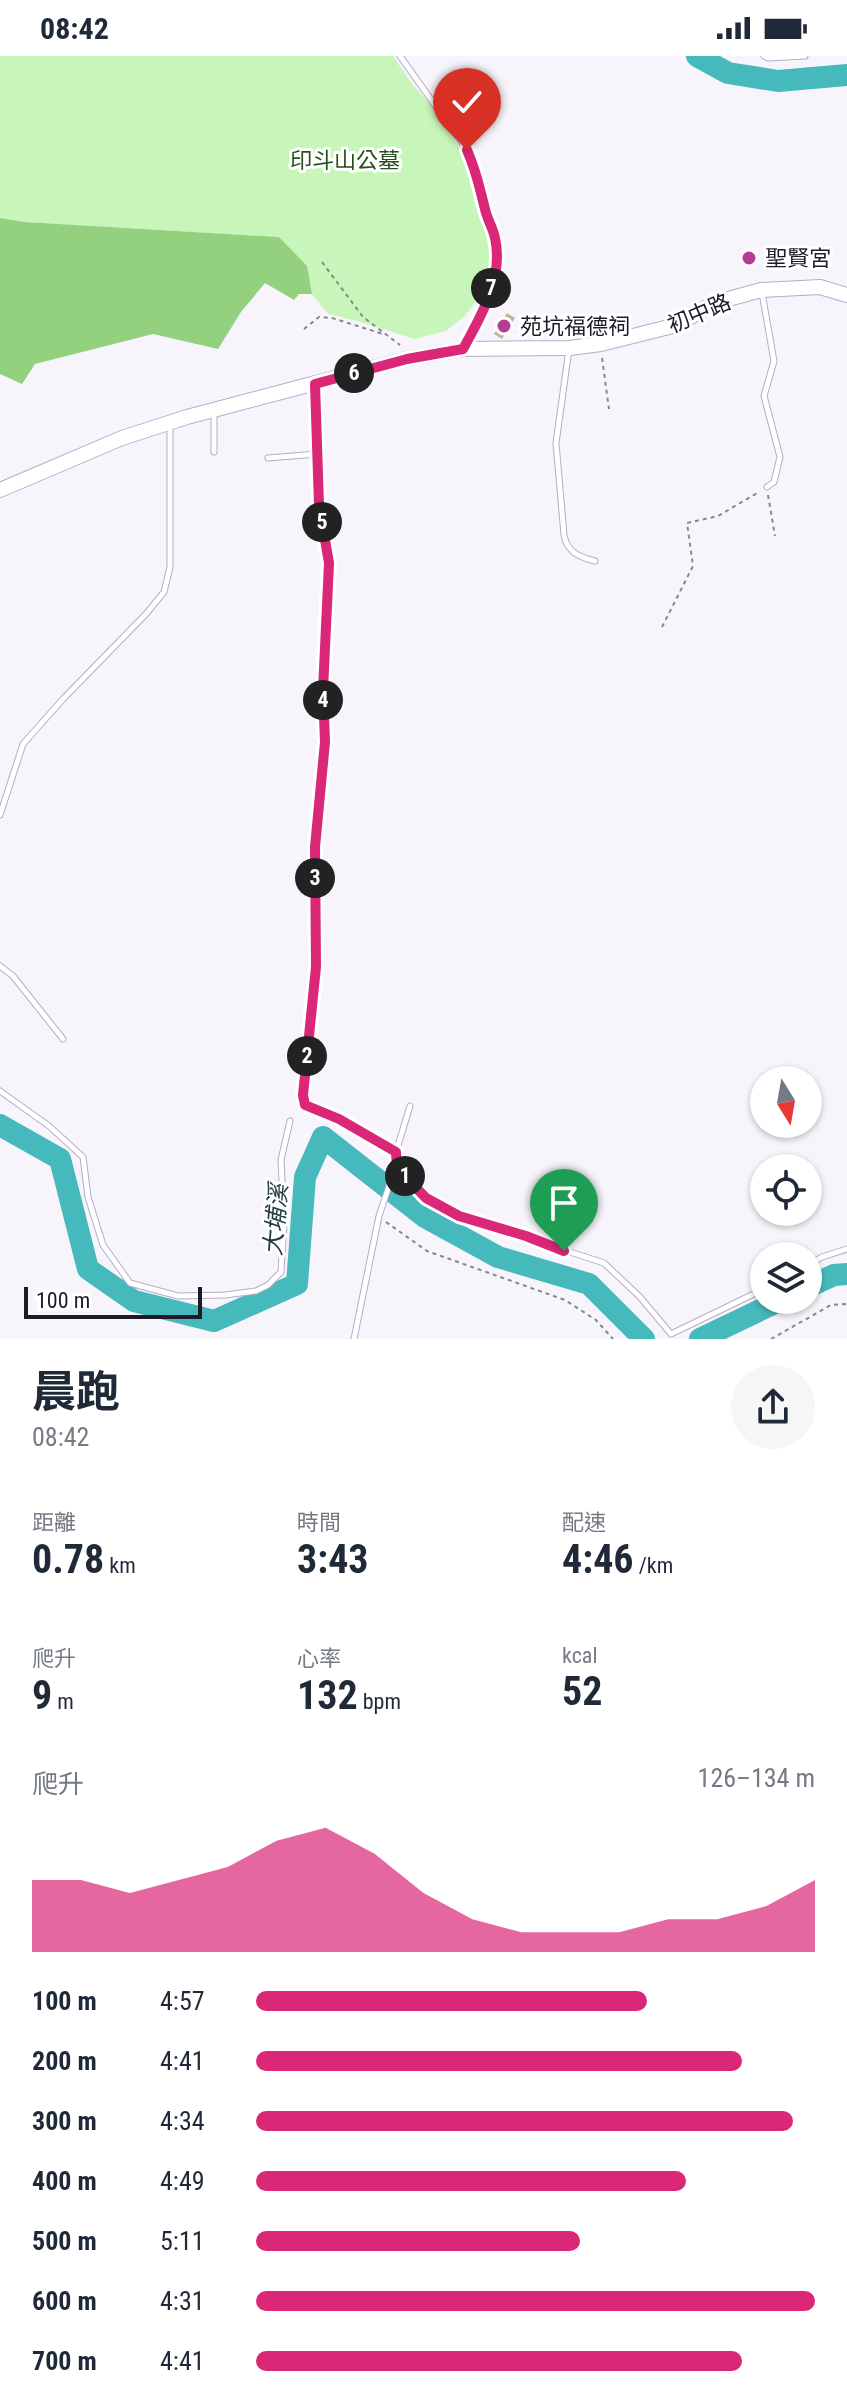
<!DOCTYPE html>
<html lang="zh-TW">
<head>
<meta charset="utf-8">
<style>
	body { margin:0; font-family:"Roboto Condensed","Noto Sans TC",sans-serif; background:#f6f6f7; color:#1f2937; height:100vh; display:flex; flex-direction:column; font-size:30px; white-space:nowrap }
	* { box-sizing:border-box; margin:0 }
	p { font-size:26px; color:#747a83 }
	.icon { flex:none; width:44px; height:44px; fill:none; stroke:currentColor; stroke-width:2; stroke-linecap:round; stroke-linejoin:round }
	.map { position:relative; height:1283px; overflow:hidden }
	.side { display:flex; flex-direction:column; background:#fff; flex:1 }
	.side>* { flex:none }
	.needle { width:52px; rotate:169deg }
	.controls { position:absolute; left:750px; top:1010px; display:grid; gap:16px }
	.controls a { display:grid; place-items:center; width:72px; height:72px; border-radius:50%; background:#fff; box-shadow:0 2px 6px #0004; font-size:40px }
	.scale { position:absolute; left:24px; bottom:20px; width:178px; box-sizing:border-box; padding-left:8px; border:4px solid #1f1b26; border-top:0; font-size:22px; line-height:28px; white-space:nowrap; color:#1f1b26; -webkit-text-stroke:6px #fff; paint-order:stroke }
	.pin { position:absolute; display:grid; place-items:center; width:68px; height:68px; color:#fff; margin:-82px -34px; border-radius:50% 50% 50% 0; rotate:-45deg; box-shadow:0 0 8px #0007 }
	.pin .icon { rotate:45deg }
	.km { position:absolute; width:40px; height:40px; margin:-20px; border-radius:50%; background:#222; color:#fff; font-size:22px; line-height:40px; text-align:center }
	.round { display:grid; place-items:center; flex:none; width:84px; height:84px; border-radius:42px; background:#f6f6f7 }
	.summary { display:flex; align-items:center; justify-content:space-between; height:136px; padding:0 32px }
	h1 { font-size:44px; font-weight:700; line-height:60px }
	.metrics { display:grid; grid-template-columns:repeat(3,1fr); gap:12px; height:136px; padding:8px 32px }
	.metrics div { display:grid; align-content:center }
	.metrics b { font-size:40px; font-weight:700 }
	.metrics small { font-size:22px; font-weight:400 }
	.metrics p { font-size:22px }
	.chart { height:224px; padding:16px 32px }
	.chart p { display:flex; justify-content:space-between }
	.chart svg { width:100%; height:144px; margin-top:8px; fill:#db2777; opacity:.7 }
	ul { padding:0 32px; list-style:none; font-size:26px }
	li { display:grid; grid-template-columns:128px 96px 1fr; align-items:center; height:60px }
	li i { height:20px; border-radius:10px; background:#db2777 }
	.status { display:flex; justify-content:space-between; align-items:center; height:56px; padding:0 40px; background:#fff; direction:ltr }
	.status svg { height:22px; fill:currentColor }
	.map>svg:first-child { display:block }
	.green { fill:#c8f5ba }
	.forest { fill:#93d17f }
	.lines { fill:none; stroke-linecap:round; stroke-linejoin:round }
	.river { stroke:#45b9bc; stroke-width:22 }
	.building { fill:#c6b198 }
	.lane-casing { stroke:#b6acc9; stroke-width:7 }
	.street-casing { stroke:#b6acc9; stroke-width:13 }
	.secondary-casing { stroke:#b6acc9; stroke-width:16 }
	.path { stroke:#88858e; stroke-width:2; stroke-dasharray:4 4; stroke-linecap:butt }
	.lane { stroke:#fff; stroke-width:5 }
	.street { stroke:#fff; stroke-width:11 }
	.secondary { stroke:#fff; stroke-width:14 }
	.route-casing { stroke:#fff; stroke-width:16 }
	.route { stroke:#db2777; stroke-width:10 }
	.poi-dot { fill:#b53e94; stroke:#fff; stroke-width:3 }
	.labels { text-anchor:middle; stroke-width:6; stroke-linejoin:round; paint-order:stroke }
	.park-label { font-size:22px; fill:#274f19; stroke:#fff }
	.poi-label { font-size:22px; fill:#1f1b26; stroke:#fff; text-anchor:start }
	.street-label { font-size:22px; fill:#1f1b26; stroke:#fff }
	.water-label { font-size:24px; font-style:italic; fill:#243e3f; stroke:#fff }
</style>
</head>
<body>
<div class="status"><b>08:42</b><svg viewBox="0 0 49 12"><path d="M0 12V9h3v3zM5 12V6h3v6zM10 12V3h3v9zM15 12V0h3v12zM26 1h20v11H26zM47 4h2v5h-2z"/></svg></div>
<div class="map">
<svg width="847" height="1283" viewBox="0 0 847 1283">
	<rect width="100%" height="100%" fill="#f7f5fb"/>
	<!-- green -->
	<polygon class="green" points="0,0 393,0 412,28 437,56 471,111 475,129 475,149 486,175 492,215 487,230 465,260 446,275 414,283 361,266 328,258 312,238 306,210 279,181 25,166 0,162"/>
	<!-- forest -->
	<polygon class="forest" points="0,162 25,166 279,181 307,210 312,238 299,238 294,244 265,227 241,256 218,293 153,278 35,308 22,328 0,318"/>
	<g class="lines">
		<!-- river -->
		<g class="river">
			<polyline points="697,0 728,17 778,25 847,19"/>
			<polyline points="0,1069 60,1103 88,1213 134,1245 214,1265 297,1228 305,1121 323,1081 425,1161 498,1201 589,1228 644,1283"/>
			<polyline points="808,1231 834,1219 847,1218"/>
			<polyline points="700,1283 781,1244"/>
		</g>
	</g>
	<!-- building -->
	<polygon class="building" points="507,257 515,262 502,283 494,278"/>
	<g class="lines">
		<defs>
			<g id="lane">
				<polyline points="400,0 467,94 477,117 485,157 495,183 497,212 484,255 463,292"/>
				<polyline points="764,0 768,2 805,0"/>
				<polyline points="762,237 774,305 764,340 780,401 774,426 767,431"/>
				<path d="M 569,293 L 556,387 L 564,479 C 567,496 579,501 595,505"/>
				<polyline points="315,329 319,449 329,507 323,634 325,686 315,791 316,911 303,1039 305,1049 339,1063 396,1096 397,1112 426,1142 459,1160 604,1207 640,1241 671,1278 764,1233"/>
				<polyline points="214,357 214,396"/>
				<polyline points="268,402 317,398"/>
				<polyline points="0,759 23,688 63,643 146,558 164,536 170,511 170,367"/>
				<polyline points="0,910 13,920 63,983"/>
				<polyline points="0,1035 49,1070 83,1101 88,1141 103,1189 130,1227 178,1240 225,1239 256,1235 268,1229 281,1216 284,1168 281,1104 290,1065"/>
				<polyline points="396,1096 410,1050"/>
				<polyline points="808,1209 822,1201 847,1193"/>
				<polyline points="354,1283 379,1160 392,1121"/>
			</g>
			<polyline id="street" points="393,1119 397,1112"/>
			<polyline id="secondary" points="0,434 122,382 187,361 407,303 463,293 569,292 601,288 677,269 714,247 761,234 820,231 847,239"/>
		</defs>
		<!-- lane casing -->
		<use href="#lane" class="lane-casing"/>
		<!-- street casing -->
		<use href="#street" class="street-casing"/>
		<!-- secondary casing -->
		<use href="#secondary" class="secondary-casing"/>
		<!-- path -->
		<g class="path">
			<polyline points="322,206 363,261 400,289"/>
			<polyline points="304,273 319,261 332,262 383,278"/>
			<polyline points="602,302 609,353"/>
			<polyline points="768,439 775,480"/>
			<polyline points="662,571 693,510 687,467 718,460 759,436"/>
			<polyline points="386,1166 427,1195 565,1244 596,1264 613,1283"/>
			<polyline points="771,1283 831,1249 847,1248"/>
		</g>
		<!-- lane -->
		<use href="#lane" class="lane"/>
		<!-- street -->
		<use href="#street" class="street"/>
		<!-- secondary -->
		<use href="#secondary" class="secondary"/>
	</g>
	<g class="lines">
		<defs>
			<path id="route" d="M 467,94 C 477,117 479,130 485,153 C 487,163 493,172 495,182 C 504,222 481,260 463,293 L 407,303 L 315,328 L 319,449 L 329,507 L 323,634 L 325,686 L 315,791 L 316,911 L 303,1039 L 305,1049 L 339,1063 L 396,1096 L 397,1112 L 426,1142 L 459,1160 L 526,1180 L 564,1195"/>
		</defs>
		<!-- route casing -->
		<use href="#route" class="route-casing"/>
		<!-- route -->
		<use href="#route" class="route"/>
	</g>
	<!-- markers -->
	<g class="poi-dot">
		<circle cx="749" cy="202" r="8"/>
		<circle cx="504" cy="270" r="8"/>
	</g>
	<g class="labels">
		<!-- park labels -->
		<g class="park-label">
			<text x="345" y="112">印斗山公墓</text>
		</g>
		<!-- poi labels -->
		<g class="poi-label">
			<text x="765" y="210">聖賢宮</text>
			<text x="520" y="278">苑坑福德祠</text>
		</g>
		<!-- street labels -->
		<g class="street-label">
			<text transform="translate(699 257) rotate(-23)" y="8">初中路</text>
		</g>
		<!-- water labels -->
		<g class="water-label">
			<text transform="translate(276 1164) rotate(-85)" y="8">大埔溪</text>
		</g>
	</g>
</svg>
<div class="controls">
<a><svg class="needle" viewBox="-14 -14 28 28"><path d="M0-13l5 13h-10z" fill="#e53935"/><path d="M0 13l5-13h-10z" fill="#747a83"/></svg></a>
<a><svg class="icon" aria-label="locate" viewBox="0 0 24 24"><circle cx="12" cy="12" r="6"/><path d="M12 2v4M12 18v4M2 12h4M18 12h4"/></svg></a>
<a><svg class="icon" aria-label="layers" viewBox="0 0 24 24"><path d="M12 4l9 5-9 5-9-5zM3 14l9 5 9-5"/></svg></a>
</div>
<div class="scale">100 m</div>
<div class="pin" style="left:564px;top:1195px;background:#1e9e55"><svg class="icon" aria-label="arrive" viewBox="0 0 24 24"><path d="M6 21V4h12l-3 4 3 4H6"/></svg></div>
<div class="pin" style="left:467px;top:94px;background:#d93025"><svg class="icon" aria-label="check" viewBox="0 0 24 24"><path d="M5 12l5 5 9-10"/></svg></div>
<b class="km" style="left:405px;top:1120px">1</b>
<b class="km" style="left:307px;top:1000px">2</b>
<b class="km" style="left:315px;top:822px">3</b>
<b class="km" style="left:323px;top:644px">4</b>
<b class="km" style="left:322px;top:466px">5</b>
<b class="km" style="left:354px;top:317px">6</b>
<b class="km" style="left:491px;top:232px">7</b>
</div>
<section class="side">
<div class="summary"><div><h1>晨跑</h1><p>08:42</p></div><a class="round"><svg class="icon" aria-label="share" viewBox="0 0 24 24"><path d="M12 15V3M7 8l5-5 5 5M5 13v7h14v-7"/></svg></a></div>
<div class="metrics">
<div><p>距離</p><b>0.78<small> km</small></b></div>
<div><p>時間</p><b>3:43</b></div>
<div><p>配速</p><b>4:46<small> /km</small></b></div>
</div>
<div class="metrics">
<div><p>爬升</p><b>9<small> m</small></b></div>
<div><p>心率</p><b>132<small> bpm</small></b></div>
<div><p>kcal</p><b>52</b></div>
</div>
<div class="chart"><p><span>爬升</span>126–134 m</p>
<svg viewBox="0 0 160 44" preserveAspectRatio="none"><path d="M0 44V22L10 22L20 26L30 22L40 18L50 10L60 6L70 14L80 26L90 34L100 38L110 38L120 38L130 34L140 34L150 30L160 22V44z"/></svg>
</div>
<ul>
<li><b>100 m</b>4:57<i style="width:70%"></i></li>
<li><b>200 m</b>4:41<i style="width:87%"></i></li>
<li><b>300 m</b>4:34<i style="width:96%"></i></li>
<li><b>400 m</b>4:49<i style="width:77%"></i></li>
<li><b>500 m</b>5:11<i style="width:58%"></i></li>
<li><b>600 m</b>4:31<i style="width:100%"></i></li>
<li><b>700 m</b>4:41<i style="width:87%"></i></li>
</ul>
</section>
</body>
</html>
